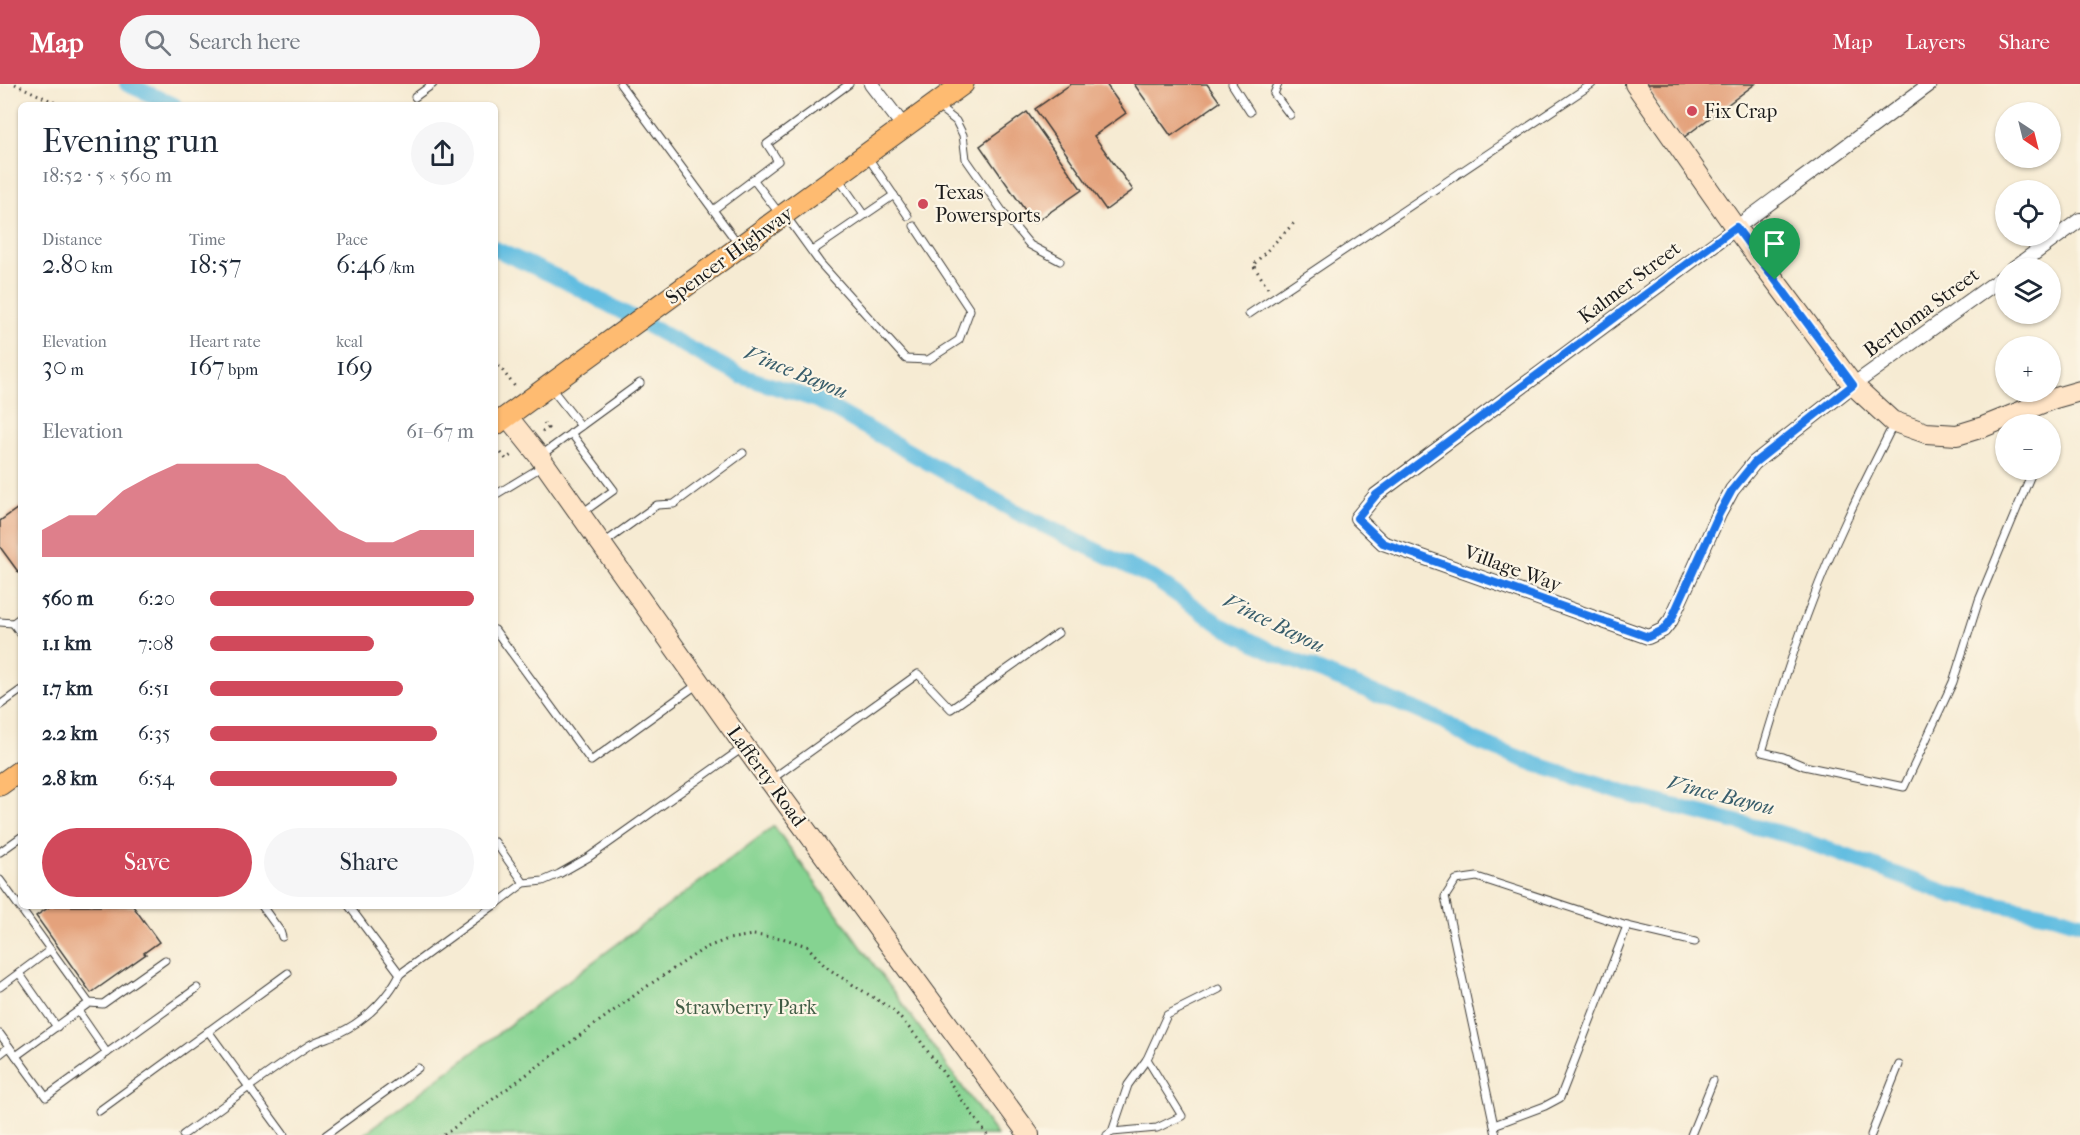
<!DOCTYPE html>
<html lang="en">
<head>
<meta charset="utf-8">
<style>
	body { margin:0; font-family:"IM FELL French Canon",serif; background:#f6f6f7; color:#1f2937; height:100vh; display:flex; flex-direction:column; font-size:22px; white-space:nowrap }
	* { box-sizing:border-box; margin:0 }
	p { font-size:20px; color:#747a83 }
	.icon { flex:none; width:33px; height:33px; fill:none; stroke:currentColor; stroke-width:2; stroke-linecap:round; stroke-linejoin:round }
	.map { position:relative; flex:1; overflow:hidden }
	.panel { position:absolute; left:18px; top:18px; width:480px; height:807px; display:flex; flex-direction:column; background:#fff; border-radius:9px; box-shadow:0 2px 4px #0004 }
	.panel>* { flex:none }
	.needle { width:39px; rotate:145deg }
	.tools { position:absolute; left:1995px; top:18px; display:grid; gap:12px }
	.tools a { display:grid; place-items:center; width:66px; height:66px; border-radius:50%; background:#fff; box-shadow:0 2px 4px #0004; font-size:30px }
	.pin { position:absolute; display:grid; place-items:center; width:51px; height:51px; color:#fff; margin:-62px -26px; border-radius:50% 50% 50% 0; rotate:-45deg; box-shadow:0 0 6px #0007 }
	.pin .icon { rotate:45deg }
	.round { display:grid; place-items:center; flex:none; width:63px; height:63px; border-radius:32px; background:#f6f6f7 }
	.headline { display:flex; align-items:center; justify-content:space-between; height:102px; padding:0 24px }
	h1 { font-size:33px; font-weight:600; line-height:45px }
	.figures { display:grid; grid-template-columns:repeat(3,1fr); gap:9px; height:102px; padding:6px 24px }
	.figures div { display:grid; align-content:center }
	.figures b { font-size:26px; font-weight:600 }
	.figures small { font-size:16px; font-weight:400 }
	.figures p { font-size:16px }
	.chart { height:168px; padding:12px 24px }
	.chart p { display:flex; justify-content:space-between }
	.chart svg { width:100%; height:108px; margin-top:6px; fill:#d1495b; opacity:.7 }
	.button { display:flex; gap:12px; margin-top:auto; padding:12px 24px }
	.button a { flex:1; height:69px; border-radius:36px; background:#d1495b; color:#fff; font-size:24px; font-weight:600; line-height:69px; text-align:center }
	.button a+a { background:#f6f6f7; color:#1f2937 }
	ul { padding:0 24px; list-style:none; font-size:20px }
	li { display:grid; grid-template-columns:96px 72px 1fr; align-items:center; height:45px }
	li i { height:15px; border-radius:8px; background:#d1495b }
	header { display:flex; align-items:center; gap:36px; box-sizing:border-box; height:84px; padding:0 30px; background:#d1495b; color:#fff }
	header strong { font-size:28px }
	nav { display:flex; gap:33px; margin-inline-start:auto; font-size:21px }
	.search { width:420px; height:54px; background:#f6f6f7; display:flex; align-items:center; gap:15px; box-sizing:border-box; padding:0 21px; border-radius:33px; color:#747a83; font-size:22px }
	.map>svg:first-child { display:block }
	.green { fill:#85d391; stroke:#507856; stroke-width:1.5 }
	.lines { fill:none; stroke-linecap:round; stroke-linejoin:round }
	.canal { stroke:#63bee1; stroke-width:16 }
	.building { fill:#e4a27c }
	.lane-casing { stroke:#3d3b37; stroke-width:9 }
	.street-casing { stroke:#3d3b37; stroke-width:16 }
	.secondary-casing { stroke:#3d3b37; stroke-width:22 }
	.primary-casing { stroke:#3d3b37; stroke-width:23 }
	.path { stroke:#3d3b37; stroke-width:3; stroke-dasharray:1.5 4.5; stroke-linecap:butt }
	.lane { stroke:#fff; stroke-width:7 }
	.street { stroke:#fff; stroke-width:14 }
	.secondary { stroke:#ffe4c6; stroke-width:20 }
	.primary { stroke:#febb71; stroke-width:21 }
	.route-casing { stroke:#fff; stroke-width:12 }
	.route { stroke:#1a73e8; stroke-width:8 }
	.poi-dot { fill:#d1495b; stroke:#fcf5e5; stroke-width:2 }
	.labels { text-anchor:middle; stroke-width:4.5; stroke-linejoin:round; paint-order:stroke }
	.poi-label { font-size:20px; fill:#1c1c1c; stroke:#fcf5e5; text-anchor:start }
	.street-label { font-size:20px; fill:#1c1c1c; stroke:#fcf5e5 }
	.park-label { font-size:20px; fill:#415c45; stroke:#fcf5e5 }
	.water-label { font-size:21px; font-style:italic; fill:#385d6b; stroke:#fcf5e5 }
</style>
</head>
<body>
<header>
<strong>Map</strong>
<div class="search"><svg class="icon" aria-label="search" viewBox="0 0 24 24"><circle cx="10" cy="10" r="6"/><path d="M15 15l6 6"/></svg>Search here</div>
<nav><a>Map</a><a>Layers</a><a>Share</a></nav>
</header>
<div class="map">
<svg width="2080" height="1051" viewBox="0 0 2080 1051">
	<rect width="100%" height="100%" fill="#fcf5e5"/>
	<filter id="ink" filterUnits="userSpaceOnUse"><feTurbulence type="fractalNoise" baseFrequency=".0167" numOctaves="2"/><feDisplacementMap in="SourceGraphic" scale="12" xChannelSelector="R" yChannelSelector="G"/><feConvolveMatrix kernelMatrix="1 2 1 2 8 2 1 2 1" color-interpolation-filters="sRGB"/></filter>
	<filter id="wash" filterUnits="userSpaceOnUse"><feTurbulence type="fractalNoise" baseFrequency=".008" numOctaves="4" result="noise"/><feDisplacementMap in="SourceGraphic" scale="24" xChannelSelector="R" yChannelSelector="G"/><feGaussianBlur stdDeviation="1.35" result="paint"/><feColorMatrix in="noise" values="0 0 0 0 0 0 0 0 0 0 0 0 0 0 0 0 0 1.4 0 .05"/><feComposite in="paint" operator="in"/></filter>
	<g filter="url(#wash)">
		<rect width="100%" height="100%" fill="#f6ebd3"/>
		<!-- green -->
		<polygon class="green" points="774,742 997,1051 363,1051"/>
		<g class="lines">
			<!-- canal -->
			<g class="canal">
				<polyline points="127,0 174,21"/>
				<polyline points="495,165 563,196 741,292 817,316 1018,429 1153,494 1222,542 1275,569 1443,637 1471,655 1538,681 1630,711 1791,752 1952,811 2057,832 2080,839"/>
			</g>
		</g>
		<g id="blocks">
			<!-- building -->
			<g class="building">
				<polygon points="1071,0 1106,0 1126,29 1094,52 1133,106 1106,126 1035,25"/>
				<polygon points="1134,0 1207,0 1220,18 1171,52"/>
				<polygon points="1646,0 1755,0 1683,54"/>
				<polygon points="1027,28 1082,106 1034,139 980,62"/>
				<polygon points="21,422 21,488 19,489 0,463 0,437"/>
				<polygon points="51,822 133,822 159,858 144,869 146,870 91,909 36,832"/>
			</g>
		</g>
	</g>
	<g filter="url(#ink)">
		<use href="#blocks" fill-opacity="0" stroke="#3d3b37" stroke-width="1.5"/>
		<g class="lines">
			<defs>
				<g id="lane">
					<polyline points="620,0 739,161"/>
					<polyline points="1232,0 1250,28"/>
					<polyline points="1278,0 1274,10 1290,31"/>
					<polyline points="415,13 433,0"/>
					<polyline points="937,22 956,37 963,51 966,75 1005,131 1030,161 1060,177"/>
					<polyline points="867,72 908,132"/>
					<polyline points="838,94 864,131"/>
					<polyline points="753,95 779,129"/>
					<polyline points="713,126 778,77 767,60 849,0"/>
					<polyline points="786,132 820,179 906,275 928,276 959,256 970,226 914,142"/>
					<polyline points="812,167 894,111"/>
					<polyline points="1249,230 1592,0"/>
					<polyline points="551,304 581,342"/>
					<polyline points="2031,326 2034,340"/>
					<path d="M 1894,339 C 1878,372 1861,404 1846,437 C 1811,511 1785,590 1762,668 L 1783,673 L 1804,682 L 1904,703 L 1953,598 L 1979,516 L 2033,386"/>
					<polyline points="571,349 614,406 582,429"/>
					<polyline points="540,372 640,299"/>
					<polyline points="495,411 543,382"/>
					<polyline points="604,459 657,421 674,420 743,369"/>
					<polyline points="21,533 13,539 21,550"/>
					<polyline points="0,538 13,539"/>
					<polyline points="495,546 591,677 698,600"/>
					<polyline points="0,621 21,606"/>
					<polyline points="772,695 918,590 951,625 1058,549"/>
					<polyline points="495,758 524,799"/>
					<polyline points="0,768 21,753"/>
					<polyline points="0,796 89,919 103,920 165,876"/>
					<polyline points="495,821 524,799 543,797 559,790 589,773 744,663"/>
					<polyline points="262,822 280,847 282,853"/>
					<polyline points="349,822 400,890"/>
					<polyline points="19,889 57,943"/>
					<polyline points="0,903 50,866"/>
					<polyline points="78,927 107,969"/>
					<polyline points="208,947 284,1051"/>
					<polyline points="0,950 46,1013 197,904"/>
					<polyline points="0,970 9,963"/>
					<polyline points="16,972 89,919"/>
					<polyline points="99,1027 288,889"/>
					<polyline points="1494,1041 1545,1022 1560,1014 1627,842"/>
					<polyline points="1112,1048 1157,1044 1182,1032 1147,975"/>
					<path d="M 183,1051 C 225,1021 265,990 308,962 C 317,956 328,954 337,950 C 365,937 386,916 400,890 L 493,822"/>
					<polyline points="326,1051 418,984"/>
					<polyline points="1107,1051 1112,1048 1128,1001 1147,975 1167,931 1219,905"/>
					<polyline points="1496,1051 1445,813 1456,796 1477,793 1627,842 1695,858"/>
					<polyline points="1691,1051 1713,997"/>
					<polyline points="1871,1051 1899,981"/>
				</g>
				<g id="street">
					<polyline points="871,0 904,43"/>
					<polyline points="1930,0 1376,411 1357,434 1383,459 1648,553 1663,546 1671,536 1719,430 1732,406 1754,379 1853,301 2006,191"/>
					<polyline points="2014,184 2080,136"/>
				</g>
				<g id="secondary">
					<polyline points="1635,0 1735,143 1853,301 1892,337 1926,349 1957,351 1983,343 2052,315 2080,307"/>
					<polyline points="507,332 539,372 745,663 1029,1051"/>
				</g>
				<g id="primary">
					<polyline points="495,341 963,0"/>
					<polyline points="0,701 21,686"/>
				</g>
			</defs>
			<!-- lane casing -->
			<use href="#lane" class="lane-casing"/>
			<!-- street casing -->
			<use href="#street" class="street-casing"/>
			<!-- secondary casing -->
			<use href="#secondary" class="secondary-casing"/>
			<!-- primary casing -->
			<use href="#primary" class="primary-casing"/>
			<!-- path -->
			<g class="path">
				<polyline points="15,0 60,21"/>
				<polyline points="1268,204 1253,181 1294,139"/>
				<polyline points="495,277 516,304"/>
				<polyline points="542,348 548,344 543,338"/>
				<polyline points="501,369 506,375 513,370"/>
				<polyline points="444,1051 646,903 705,864 728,855 753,851 782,854 807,862 824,881 836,890 893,926 919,955 987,1051"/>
			</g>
			<!-- lane -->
			<use href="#lane" class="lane"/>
			<!-- street -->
			<use href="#street" class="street"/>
			<!-- secondary -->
			<use href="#secondary" class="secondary"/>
			<!-- primary -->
			<use href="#primary" class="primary"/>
		</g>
	</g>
	<g class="lines" filter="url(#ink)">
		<defs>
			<polygon id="route" points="1736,143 1853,301 1754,379 1732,406 1719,430 1671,536 1663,546 1648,553 1383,459 1357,434 1376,411"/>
		</defs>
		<!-- route casing -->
		<use href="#route" class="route-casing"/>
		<!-- route -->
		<use href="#route" class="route"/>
	</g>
	<!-- markers -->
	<g class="poi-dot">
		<circle cx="1692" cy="27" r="6"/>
		<circle cx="923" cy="120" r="6"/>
	</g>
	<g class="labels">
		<!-- poi labels -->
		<g class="poi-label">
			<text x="1704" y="34">Fix Crap</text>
			<text x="935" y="115">Texas<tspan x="935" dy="23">Powersports</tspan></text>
		</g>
		<!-- street labels -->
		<g class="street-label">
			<text transform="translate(729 171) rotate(-36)" y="7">Spencer Highway</text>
			<text transform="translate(1629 198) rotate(-37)" y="7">Kalmer Street</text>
			<text transform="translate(1921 228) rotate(-36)" y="7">Bertloma Street</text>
			<text transform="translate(1513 484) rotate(20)" y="7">Village Way</text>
			<text transform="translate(767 692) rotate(54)" y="7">Lafferty Road</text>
		</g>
		<!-- park labels -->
		<g class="park-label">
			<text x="746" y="930">Strawberry Park</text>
		</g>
		<!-- water labels -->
		<g class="water-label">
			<text transform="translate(796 288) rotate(22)" y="7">Vince Bayou</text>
			<text transform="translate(1274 539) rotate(26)" y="7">Vince Bayou</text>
			<text transform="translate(1721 711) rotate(14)" y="7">Vince Bayou</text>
		</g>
	</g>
</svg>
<div class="tools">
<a><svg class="needle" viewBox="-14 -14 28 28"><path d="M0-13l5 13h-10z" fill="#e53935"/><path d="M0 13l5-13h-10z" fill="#747a83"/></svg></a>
<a><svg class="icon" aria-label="locate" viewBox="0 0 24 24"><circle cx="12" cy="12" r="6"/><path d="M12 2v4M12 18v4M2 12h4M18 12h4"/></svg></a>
<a><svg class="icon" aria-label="layers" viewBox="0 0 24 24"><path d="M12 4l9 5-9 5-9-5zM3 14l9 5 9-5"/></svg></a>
<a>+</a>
<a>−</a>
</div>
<div class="pin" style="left:1775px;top:196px;background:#1e9e55"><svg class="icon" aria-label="arrive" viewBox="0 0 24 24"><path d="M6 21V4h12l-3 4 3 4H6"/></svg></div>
<section class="panel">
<div class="headline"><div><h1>Evening run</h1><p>18:52 · 5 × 560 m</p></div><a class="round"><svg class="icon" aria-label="share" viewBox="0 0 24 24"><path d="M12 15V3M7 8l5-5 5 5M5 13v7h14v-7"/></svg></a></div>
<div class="figures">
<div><p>Distance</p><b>2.80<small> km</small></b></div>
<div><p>Time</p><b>18:57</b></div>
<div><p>Pace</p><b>6:46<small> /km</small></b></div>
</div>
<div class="figures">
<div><p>Elevation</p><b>30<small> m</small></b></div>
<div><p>Heart rate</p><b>167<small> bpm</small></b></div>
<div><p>kcal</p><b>169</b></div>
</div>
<div class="chart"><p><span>Elevation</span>61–67 m</p>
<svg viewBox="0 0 160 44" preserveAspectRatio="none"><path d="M0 44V33L10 27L20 27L30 17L40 11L50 6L60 6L70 6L80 6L90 11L100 22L110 33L120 38L130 38L140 33L150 33L160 33V44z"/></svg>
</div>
<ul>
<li><b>560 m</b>6:20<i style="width:100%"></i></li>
<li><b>1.1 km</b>7:08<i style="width:62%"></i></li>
<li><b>1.7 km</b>6:51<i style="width:73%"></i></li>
<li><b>2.2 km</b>6:35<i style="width:86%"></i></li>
<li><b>2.8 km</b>6:54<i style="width:71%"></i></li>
</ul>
<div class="button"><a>Save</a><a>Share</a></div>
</section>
</div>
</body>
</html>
